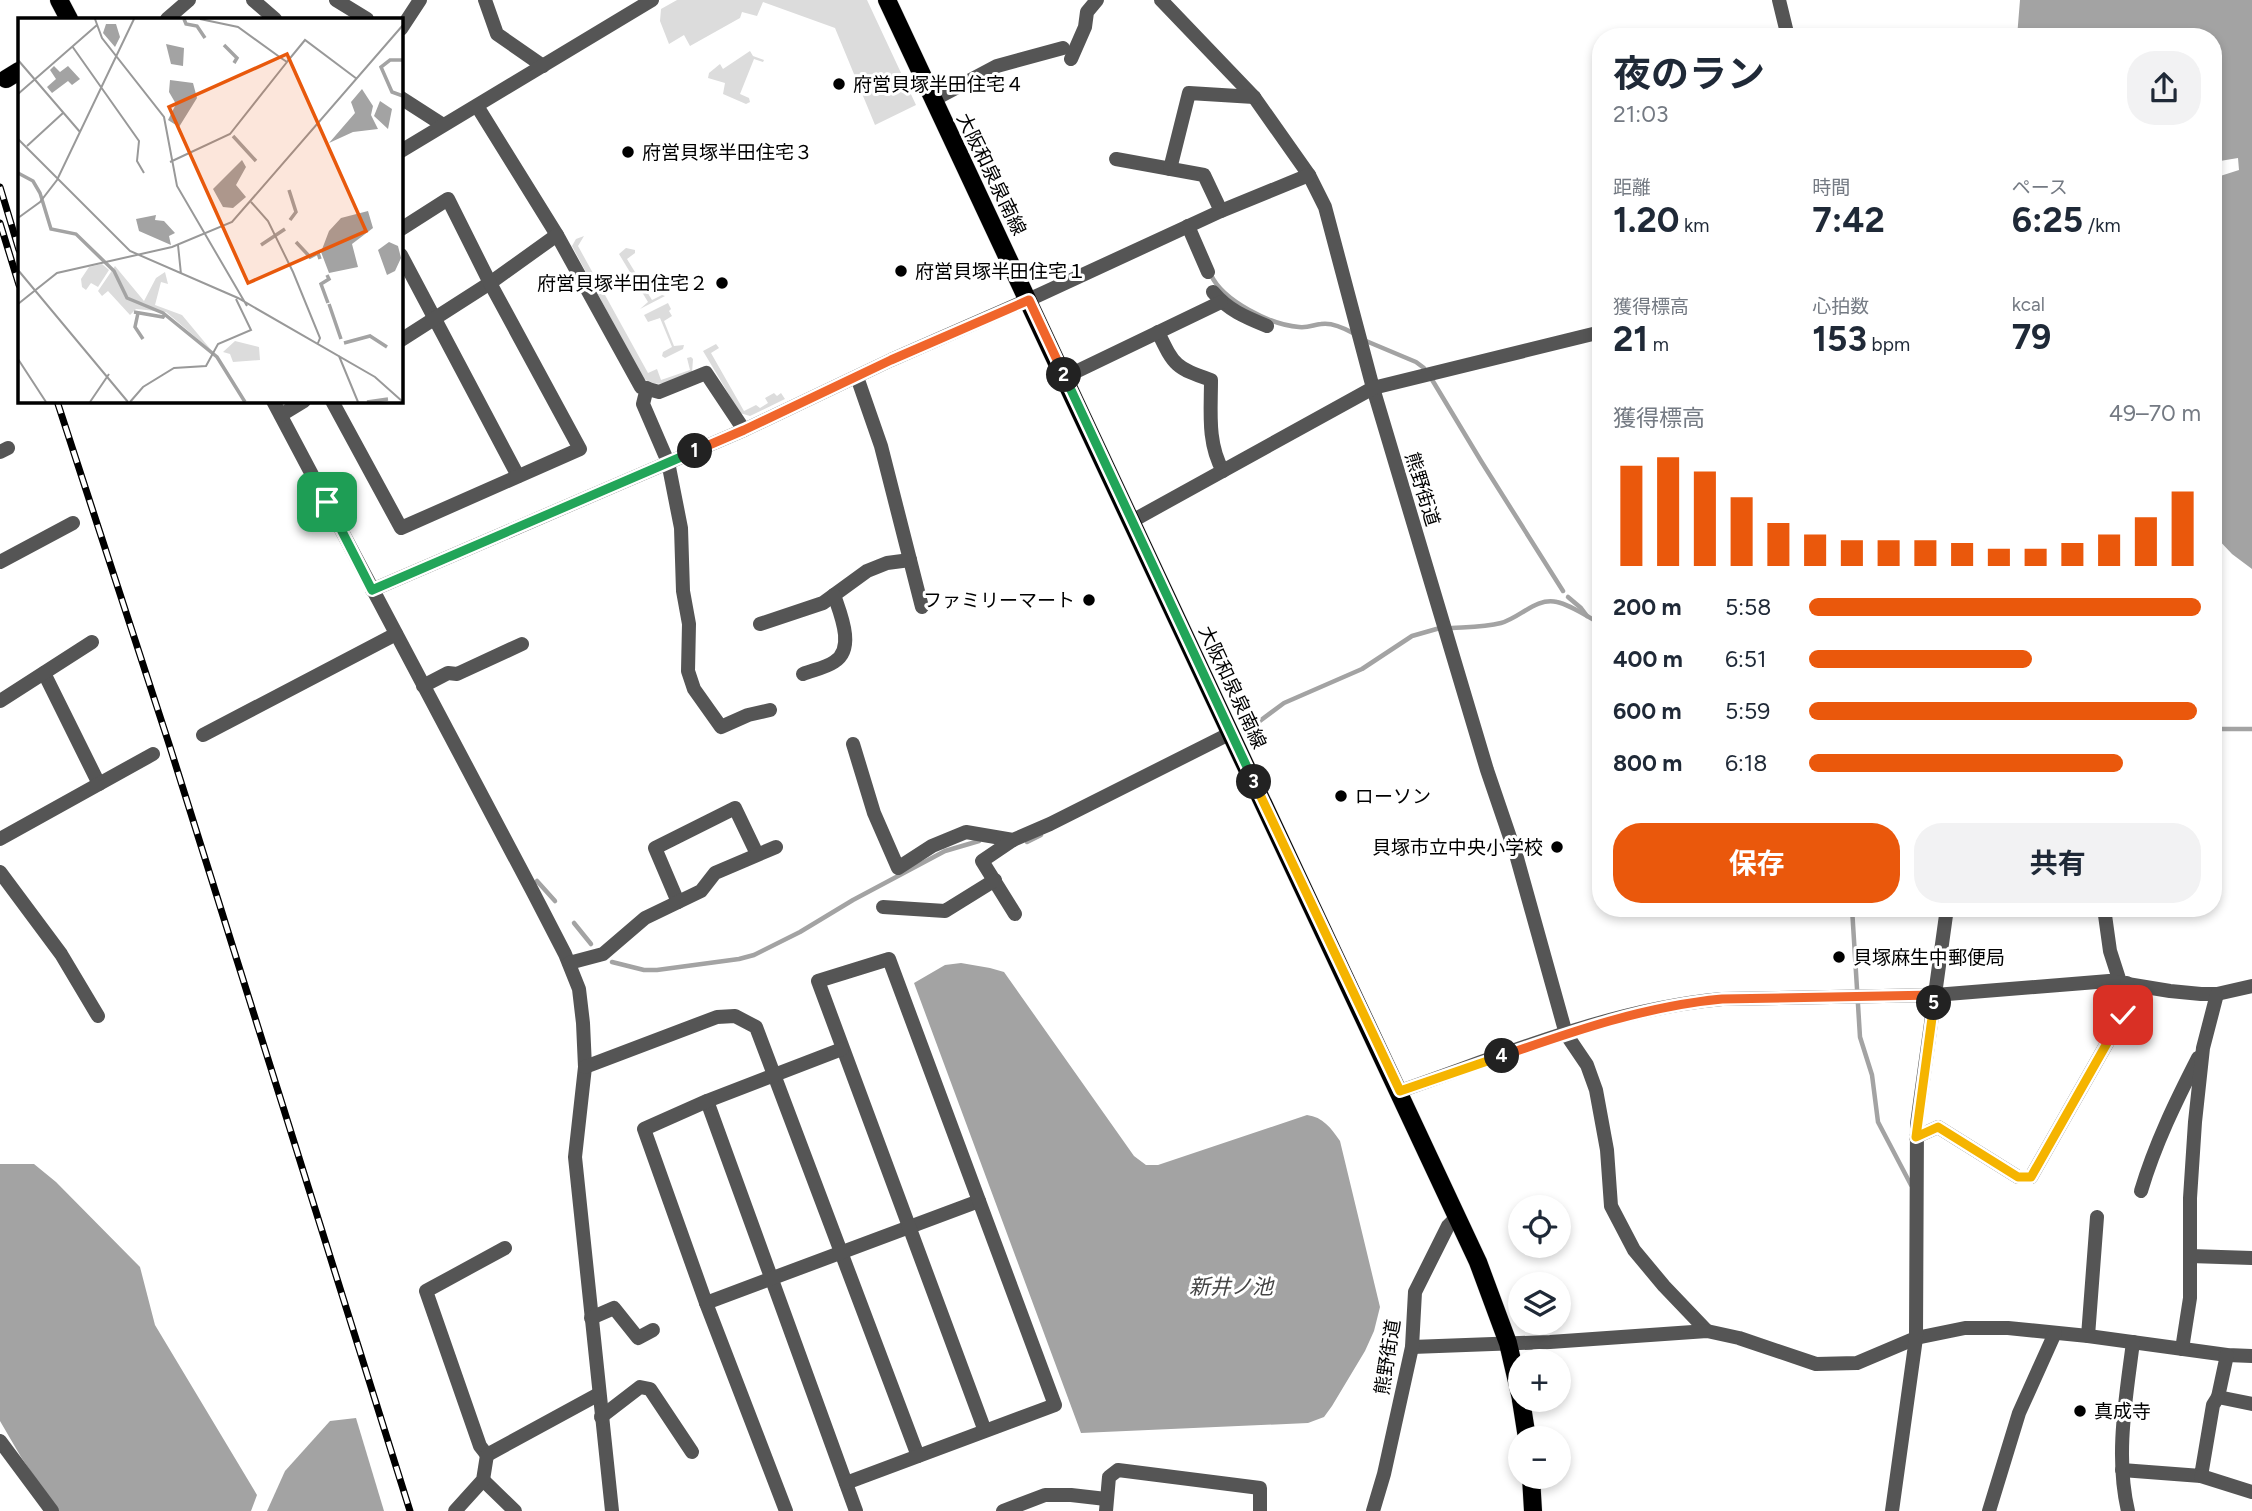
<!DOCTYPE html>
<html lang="ja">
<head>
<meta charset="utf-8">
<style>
	body { margin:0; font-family:Figtree,"Noto Sans JP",sans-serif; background:#f2f2f3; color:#1f2937; height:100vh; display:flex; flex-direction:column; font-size:26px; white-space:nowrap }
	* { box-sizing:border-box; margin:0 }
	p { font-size:23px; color:#747a83 }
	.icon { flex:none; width:38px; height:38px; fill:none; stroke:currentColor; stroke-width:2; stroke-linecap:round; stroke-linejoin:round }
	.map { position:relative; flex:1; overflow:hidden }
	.side { position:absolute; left:1592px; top:28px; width:630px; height:889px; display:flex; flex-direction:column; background:#fff; border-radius:28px; box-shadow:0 4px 10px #0003 }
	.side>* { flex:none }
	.fabs { position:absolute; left:1508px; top:1195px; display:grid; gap:14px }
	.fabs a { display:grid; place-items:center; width:63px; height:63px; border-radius:50%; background:#fff; box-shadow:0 4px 10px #0003; font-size:35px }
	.pin { position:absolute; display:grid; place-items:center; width:60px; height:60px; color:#fff; margin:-30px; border-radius:14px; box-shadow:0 4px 10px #0006 }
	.km { position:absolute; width:35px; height:35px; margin:-18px; border-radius:50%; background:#222; color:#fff; font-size:19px; line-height:35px; text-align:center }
	.round { display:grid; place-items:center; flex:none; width:74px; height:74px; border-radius:28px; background:#f2f2f3 }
	.headline { display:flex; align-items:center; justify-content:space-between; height:119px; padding:0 21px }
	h1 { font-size:38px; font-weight:700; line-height:52px }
	.figures { display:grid; grid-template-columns:repeat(3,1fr); gap:10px; height:119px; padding:7px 21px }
	.figures div { display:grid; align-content:center }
	.figures b { font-size:35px; font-weight:700 }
	.figures small { font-size:19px; font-weight:400 }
	.figures p { font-size:19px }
	.chart { height:196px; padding:14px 21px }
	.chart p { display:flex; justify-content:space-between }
	.chart svg { width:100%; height:126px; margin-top:7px; stroke:#ea580c; stroke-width:6 }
	.action { display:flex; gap:14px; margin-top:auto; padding:14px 21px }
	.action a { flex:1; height:80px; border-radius:28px; background:#ea580c; color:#fff; font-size:28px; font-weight:700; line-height:80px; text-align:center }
	.action a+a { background:#f2f2f3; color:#1f2937 }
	ul { padding:0 21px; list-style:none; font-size:23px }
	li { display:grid; grid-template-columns:112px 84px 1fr; align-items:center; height:52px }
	li i { height:18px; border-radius:9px; background:#ea580c }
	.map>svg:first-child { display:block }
	.green { fill:#dcdcdc }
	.water { fill:#a3a3a3 }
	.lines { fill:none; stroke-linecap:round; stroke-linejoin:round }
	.stream { stroke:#a3a3a3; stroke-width:4.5 }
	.major-casing { stroke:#dbdbdb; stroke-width:19 }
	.minor { stroke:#555; stroke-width:14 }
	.major { stroke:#000; stroke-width:18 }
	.rail-casing { stroke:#000; stroke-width:7 }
	.rail { stroke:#fff; stroke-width:4.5; stroke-dasharray:13; stroke-linecap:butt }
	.split-1-casing { stroke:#fff; stroke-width:14 }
	.split-2-casing { stroke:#fff; stroke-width:14 }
	.split-3-casing { stroke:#fff; stroke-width:14 }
	.split-4-casing { stroke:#fff; stroke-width:14 }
	.split-5-casing { stroke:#fff; stroke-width:14 }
	.split-6-casing { stroke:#fff; stroke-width:14 }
	.split-1 { stroke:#22a559; stroke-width:9 }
	.split-2 { stroke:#f0652b; stroke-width:9 }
	.split-3 { stroke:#22a559; stroke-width:9 }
	.split-4 { stroke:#f5b400; stroke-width:9 }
	.split-5 { stroke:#f0652b; stroke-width:9 }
	.split-6 { stroke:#f5b400; stroke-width:9 }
	.poi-dot { fill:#000; stroke:#fff; stroke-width:2.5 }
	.labels { text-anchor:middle; stroke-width:6; stroke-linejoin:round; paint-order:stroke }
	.poi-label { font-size:19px; fill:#000; stroke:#fff; text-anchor:start }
	.street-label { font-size:19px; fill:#000; stroke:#fff }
	.water-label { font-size:21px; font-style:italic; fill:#444; stroke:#fff }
	.inset-river { fill:none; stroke:#a3a3a3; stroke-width:3.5 }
	.inset-road { fill:none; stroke:#999; stroke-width:2 }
	.view { fill:#e8590c; fill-opacity:0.15; stroke:#e8590c; stroke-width:3.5 }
	.inset-edge { fill:none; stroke:#000; stroke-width:3.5 }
</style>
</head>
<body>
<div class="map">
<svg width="2252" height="1511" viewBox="0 0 2252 1511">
	<rect width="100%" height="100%" fill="#fff"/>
	<!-- green -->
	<g class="green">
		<polygon points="677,0 867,0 916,105 875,125 835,28 763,2 757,16 742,12 740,18 690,46 684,35 669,44 660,21 661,9"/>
		<polygon points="750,51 753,56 764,60 763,62 754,59 740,94 749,98 750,102 746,104 723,94 725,83 708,78 709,73 720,64 723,69"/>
		<path d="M 584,236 L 578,246 L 648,373 L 657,369 L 661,380 L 690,370 L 687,358 L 691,357 L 693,359 L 692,373 C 676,379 658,391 643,378 L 572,246 L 576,239 Z"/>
		<polygon points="626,248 635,250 635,253 627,259 652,300 662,295 665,296 640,309 648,302 619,254"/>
		<polygon points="668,303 671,309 669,311 672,316 664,321 674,346 684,345 683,349 665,358 662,356 663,352 672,347 660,318 648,322 644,315"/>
		<polygon points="716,344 719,348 711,353 744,411 756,405 760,408 768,403 765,398 774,393 777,396 781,393 785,399 750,416 740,413 703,351"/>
	</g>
	<!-- water -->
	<g class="water">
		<polygon points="2020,0 2252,0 2252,569 2232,554 2214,535 2214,178 2239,170 2238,158 2214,162 2214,37 2017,37"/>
		<path d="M 961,963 L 990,968 L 1004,972 L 1134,1156 L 1146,1165 L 1158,1165 L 1307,1115 C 1323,1117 1331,1128 1340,1141 L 1380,1307 L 1374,1331 L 1365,1351 L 1332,1406 L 1324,1417 L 1308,1423 L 1081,1433 L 914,983 L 945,965 Z"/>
		<polygon points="0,1164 34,1164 56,1182 140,1267 155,1325 257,1495 251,1511 58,1511 21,1457 0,1421"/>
		<polygon points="356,1418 384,1511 267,1511 285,1471 330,1421"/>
	</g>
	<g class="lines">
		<!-- stream -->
		<g class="stream">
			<path d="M 1211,275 C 1223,301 1271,325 1299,327 C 1308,328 1313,325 1321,324 C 1332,322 1344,328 1353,333"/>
			<polyline points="1366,341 1416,362 1424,368"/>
			<polyline points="1431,378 1481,461 1563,591"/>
			<polyline points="1568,597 1581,608 1587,616"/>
			<path d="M 1452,628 C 1468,627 1485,627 1501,623 C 1520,618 1536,597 1557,602 C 1571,605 1588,617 1601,624"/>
			<polyline points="2214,729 2252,729"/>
			<polyline points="1245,732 1284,703 1362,669 1412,636 1440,628"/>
			<polyline points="1027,842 1041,835"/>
			<polyline points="537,881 555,901"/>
			<polyline points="1852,908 1860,1037 1872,1075 1878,1122 1911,1185"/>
			<polyline points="574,923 591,944"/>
			<polyline points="612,962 644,970 657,970 739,959 754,955 800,932 853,900 945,851 979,841"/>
		</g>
		<defs>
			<g id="major">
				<polyline points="59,0 69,19"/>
				<polyline points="887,0 1478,1262 1508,1343 1521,1399"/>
				<polyline points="6,79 19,71"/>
				<polyline points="1521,1400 1527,1438"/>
				<polyline points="1531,1477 1533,1511"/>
			</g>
		</defs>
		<!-- major casing -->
		<use href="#major" class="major-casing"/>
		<!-- minor -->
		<g class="minor">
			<polyline points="253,0 275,19"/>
			<polyline points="336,0 367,19"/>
			<polyline points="485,0 497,34 543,66"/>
			<polyline points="1161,0 1254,97 1309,175 1325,207 1373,388 1487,770 1517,858 1566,1034 1587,1065 1596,1090 1607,1150 1611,1206 1634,1250 1664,1286 1707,1331"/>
			<polyline points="1779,0 1788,37"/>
			<polyline points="167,19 189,0"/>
			<polyline points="401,29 420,0"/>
			<polyline points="1071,59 1085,27 1087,12 1097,0"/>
			<polyline points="401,98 443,125"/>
			<polyline points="933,100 997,66 1063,48"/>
			<polyline points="477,106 557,235 641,387 659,392 706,373 744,430"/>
			<polyline points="401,151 652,0"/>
			<polyline points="1116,159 1204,175 1221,211"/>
			<polyline points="1170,169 1189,93 1254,97"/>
			<polyline points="1188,226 1208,272"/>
			<polyline points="401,255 518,476"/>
			<path d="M 1213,292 C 1228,310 1245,317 1267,326"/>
			<path d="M 1158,332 C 1174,366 1176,368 1211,380 C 1211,411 1207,443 1223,471"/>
			<polyline points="401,340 490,283 557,235"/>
			<polyline points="857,377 881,446 922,607"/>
			<polyline points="1065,377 1221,302"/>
			<polyline points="647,388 643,404 668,462 681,528 683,591 689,624 688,671 694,689 721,727 748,715 770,710"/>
			<polyline points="273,401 534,894 565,954 579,989 583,1023 585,1067 575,1157 612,1511"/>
			<polyline points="332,401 401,528 580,449 490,283 448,199 401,229"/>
			<polyline points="281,415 304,401"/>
			<polyline points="0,452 8,448"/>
			<polyline points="1132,521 1373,388 1601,332"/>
			<polyline points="0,562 73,523"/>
			<polyline points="372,590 744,430 891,360 1039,295 1221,211 1309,175"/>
			<polyline points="760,624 823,603 867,571 887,563 910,560"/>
			<polyline points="44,673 99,784"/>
			<path d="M 803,674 C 813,670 825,668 834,662 C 856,649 840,613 834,595"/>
			<polyline points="423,686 448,673 457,674 522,644"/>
			<polyline points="0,701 92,642"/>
			<polyline points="203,735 396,634"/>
			<polyline points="853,744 874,813 898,868 932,846 966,832 1013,840 1050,824 1231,733"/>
			<polyline points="0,839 153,754"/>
			<polyline points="1013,840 982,861 1015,914"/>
			<polyline points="0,872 61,954 98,1016"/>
			<polyline points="678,902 655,848 735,808 757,854"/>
			<polyline points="883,907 945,911 995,880"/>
			<polyline points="2104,908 2110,951 2120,982"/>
			<polyline points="569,963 603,954 645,918 701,891 715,873 776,847"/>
			<polyline points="585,1067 717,1017 735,1016 756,1027 918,1456"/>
			<path d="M 1400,1091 C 1504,1055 1611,1009 1722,999 L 1935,995 L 2109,981 L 2170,991 L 2201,994 L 2217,994 L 2252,986"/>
			<polyline points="707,1101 856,1511"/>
			<polyline points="1916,1137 1938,1127 2018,1177 2031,1177 2123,1015 2128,995 2127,983"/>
			<path d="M 2141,1191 C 2155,1144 2176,1101 2198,1058"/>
			<polyline points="505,1248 426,1291 480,1446 487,1455 599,1394"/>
			<polyline points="2190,1256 2252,1258"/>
			<polyline points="706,1303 979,1201"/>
			<polyline points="591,1318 614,1308 638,1338 653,1330"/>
			<polyline points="2088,1336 2097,1217"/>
			<polyline points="1412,1347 1550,1342 1707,1331 1739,1338 1816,1364 1857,1363 1916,1338 1965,1328 2008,1328 2088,1336 2227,1355 2252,1356"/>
			<polyline points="2182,1349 2190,1298 2190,1198 2195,1122 2203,1048 2217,994"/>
			<polyline points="2227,1355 2218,1397 2252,1404"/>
			<polyline points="601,1417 640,1387 650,1389 692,1452"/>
			<polyline points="0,1441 52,1511"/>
			<polyline points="2122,1470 2201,1476 2213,1405 2218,1397"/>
			<polyline points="2201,1476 2252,1492"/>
			<polyline points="483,1480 515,1511"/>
			<polyline points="846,1483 1055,1405 889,959 818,981 985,1431"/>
			<polyline points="455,1511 483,1480 487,1455"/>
			<polyline points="786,1511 706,1303 644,1129 707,1101 842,1049"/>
			<polyline points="1003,1511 1045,1495 1071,1495 1106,1499"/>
			<polyline points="1106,1511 1109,1477 1118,1470 1260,1488 1260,1511"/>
			<polyline points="1373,1511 1384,1474 1412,1347 1415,1292 1448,1226 1457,1217"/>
			<polyline points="1892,1511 1916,1338 1917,1124 1947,908"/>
			<polyline points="1989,1511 2019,1413 2055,1333"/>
			<path d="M 2128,1511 C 2115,1456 2126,1398 2133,1342"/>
		</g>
		<!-- major -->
		<use href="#major" class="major"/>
		<defs>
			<g id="rail">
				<polyline points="0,187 19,250"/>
				<polyline points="0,223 19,285"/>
				<polyline points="57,401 170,747 410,1511"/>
			</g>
		</defs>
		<!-- rail casing -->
		<use href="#rail" class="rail-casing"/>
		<!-- rail -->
		<use href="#rail" class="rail"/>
	</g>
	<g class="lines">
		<defs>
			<polyline id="split-1" points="327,502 372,590 695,451"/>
			<polyline id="split-2" points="695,451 744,430 891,360 1029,300 1064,375"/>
			<polyline id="split-3" points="1064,375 1254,782"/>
			<polyline id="split-4" points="1254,782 1400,1091 1502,1056"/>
			<path id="split-5" d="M 1502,1056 C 1574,1031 1646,1006 1722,999 L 1935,995 L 1934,1003"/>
			<polyline id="split-6" points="1934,1003 1916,1137 1938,1127 2018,1177 2031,1177 2123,1015"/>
		</defs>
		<!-- split-1 casing -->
		<use href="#split-1" class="split-1-casing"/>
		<!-- split-2 casing -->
		<use href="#split-2" class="split-2-casing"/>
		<!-- split-3 casing -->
		<use href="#split-3" class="split-3-casing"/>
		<!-- split-4 casing -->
		<use href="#split-4" class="split-4-casing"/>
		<!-- split-5 casing -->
		<use href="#split-5" class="split-5-casing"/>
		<!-- split-6 casing -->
		<use href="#split-6" class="split-6-casing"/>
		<!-- split-1 -->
		<use href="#split-1" class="split-1"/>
		<!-- split-2 -->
		<use href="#split-2" class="split-2"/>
		<!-- split-3 -->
		<use href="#split-3" class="split-3"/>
		<!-- split-4 -->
		<use href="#split-4" class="split-4"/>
		<!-- split-5 -->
		<use href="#split-5" class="split-5"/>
		<!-- split-6 -->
		<use href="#split-6" class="split-6"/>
	</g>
	<!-- markers -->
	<g class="poi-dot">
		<circle cx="839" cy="84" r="7"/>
		<circle cx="628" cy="152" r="7"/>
		<circle cx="901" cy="271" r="7"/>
		<circle cx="722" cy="283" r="7"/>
		<circle cx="1089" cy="600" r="7"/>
		<circle cx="1341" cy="796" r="7"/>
		<circle cx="1557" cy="847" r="7"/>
		<circle cx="1839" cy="957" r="7"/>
		<circle cx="2080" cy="1411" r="7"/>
	</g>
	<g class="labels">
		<!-- poi labels -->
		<g class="poi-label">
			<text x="853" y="91">府営貝塚半田住宅４</text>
			<text x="642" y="159">府営貝塚半田住宅３</text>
			<text x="915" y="278">府営貝塚半田住宅１</text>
			<text x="708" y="290" text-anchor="end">府営貝塚半田住宅２</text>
			<text x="1075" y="607" text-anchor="end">ファミリーマート</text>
			<text x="1355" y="803">ローソン</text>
			<text x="1543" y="854" text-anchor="end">貝塚市立中央小学校</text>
			<text x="1853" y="964">貝塚麻生中郵便局</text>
			<text x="2094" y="1418">真成寺</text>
		</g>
		<!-- street labels -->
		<g class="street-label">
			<text transform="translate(992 174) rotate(64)" y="7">大阪和泉泉南線</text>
			<text transform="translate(1423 489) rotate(73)" y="7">熊野街道</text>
			<text transform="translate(1233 687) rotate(65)" y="7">大阪和泉泉南線</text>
			<text transform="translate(1387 1357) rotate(-81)" y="7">熊野街道</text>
		</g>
		<!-- water labels -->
		<g class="water-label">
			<text x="1231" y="1294">新井ノ池</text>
		</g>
	</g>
	<!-- overview -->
	<g transform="translate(18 18)">
		<rect width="385" height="385" fill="#fff"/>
		<path d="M 84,246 L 91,252 L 80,269 L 73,265 L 68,272 L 64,269 L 63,261 L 71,249 ZM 97,248 L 126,283 L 138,260 L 147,254 L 150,266 L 143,264 L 137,287 L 164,297 L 194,333 L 148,294 L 118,291 L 112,297 L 90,273 L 84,278 L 80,273 ZM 217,323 L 241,329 L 242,342 L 215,344 L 212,336 L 205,334 Z" fill="#dcdcdc"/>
		<path d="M 88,6 L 98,6 L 102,19 L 97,29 L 85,15 ZM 148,26 L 166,30 L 165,48 L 153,46 ZM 36,48 L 42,54 L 50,48 L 62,61 L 54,67 L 50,63 L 34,75 L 29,69 L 38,61 L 32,52 ZM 152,62 L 175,65 L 179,80 L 161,109 L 150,102 L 158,86 L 151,74 ZM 344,71 L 355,88 L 353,97 L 360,111 L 335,114 L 311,125 L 337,95 L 333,84 ZM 362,83 L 374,91 L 370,111 L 356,98 ZM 224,142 L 228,149 L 218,167 L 228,179 L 215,190 L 205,189 L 195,171 ZM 350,193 L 355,210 L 334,226 L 340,249 L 311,255 L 303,234 L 311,213 L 323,200 ZM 138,197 L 137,202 L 146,203 L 157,215 L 151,218 L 153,227 L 121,213 L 118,201 ZM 371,224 L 380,228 L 383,240 L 377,253 L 369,257 L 360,232 Z" fill="#a3a3a3"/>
		<path class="inset-river" d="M 166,1 L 168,6 L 179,8 L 187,20M 206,27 L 219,40 L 216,45M 385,42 L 372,42 L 363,49 L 374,74 L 385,78M 215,118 L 238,143M 0,155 L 15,163 L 22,175 L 33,211 L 58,216 L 96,253 L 109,280 L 145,295 L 199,339 L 227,384M 271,172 L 278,194 L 272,202M 278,224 L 292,239 L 300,235 L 302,241M 243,227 L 267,211M 309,257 L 311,261 L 303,266 L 310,285M 311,286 L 323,321M 116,294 L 145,299 L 147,296M 120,295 L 117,309 L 125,321M 326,325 L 352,318 L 369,329M 349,384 L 370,381"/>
		<path class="inset-road" d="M 77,1 L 84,20 L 146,99 L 159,168 L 229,288M 182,1 L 220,9 L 263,40M 54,28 L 121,123 L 119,143 L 126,155M 263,40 L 269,44 L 287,22 L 339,61M 0,42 L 62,114M 0,76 L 79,7M 0,121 L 112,233 L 220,280 L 357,359 L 385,384M 9,128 L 45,95M 152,144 L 212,116 L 269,44M 233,184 L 250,203 L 275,254 L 302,320 L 300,325M 0,200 L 22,184 L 39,162 L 116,1M 160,227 L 163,256M 0,252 L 110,384M 0,286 L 39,255 L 154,229 L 214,204 L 385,7M 321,338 L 340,384M 0,341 L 28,384M 72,384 L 91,356M 112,384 L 125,369 L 156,350 L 188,348 L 200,326 L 233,312 L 218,281"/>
		<path class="view" d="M 269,36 L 348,213 L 230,265 L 151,89 Z"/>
		<rect width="385" height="385" class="inset-edge"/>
	</g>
</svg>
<div class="fabs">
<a><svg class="icon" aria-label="locate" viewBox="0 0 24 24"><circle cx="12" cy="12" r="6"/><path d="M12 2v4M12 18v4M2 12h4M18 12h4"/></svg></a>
<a><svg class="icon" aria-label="layers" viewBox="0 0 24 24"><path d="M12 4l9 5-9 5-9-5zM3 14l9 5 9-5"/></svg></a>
<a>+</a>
<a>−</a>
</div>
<div class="pin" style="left:327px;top:502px;background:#1e9e55"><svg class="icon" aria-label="arrive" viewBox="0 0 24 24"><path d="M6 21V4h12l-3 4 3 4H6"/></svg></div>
<div class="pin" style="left:2123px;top:1015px;background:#d93025"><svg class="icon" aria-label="check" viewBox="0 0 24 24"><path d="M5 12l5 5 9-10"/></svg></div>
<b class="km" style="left:695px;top:451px">1</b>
<b class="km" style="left:1064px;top:375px">2</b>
<b class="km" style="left:1254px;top:782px">3</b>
<b class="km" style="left:1502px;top:1056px">4</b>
<b class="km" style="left:1934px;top:1003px">5</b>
<section class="side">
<div class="headline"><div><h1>夜のラン</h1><p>21:03</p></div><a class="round"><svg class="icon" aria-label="share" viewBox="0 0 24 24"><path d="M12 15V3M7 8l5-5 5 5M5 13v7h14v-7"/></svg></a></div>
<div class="figures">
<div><p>距離</p><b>1.20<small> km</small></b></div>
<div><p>時間</p><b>7:42</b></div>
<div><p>ペース</p><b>6:25<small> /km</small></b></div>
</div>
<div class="figures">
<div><p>獲得標高</p><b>21<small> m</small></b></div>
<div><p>心拍数</p><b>153<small> bpm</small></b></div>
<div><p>kcal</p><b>79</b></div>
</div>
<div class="chart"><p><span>獲得標高</span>49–70 m</p>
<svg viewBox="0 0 160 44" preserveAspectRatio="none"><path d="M5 44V9M15 44V6M25 44V11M35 44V20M45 44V29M55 44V33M65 44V35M75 44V35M85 44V35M95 44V36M105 44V38M115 44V38M125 44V36M135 44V33M145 44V27M155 44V18"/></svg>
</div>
<ul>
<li><b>200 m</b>5:58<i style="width:100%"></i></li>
<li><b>400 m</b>6:51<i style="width:57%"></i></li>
<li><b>600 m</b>5:59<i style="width:99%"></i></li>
<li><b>800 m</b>6:18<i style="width:80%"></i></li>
</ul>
<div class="action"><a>保存</a><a>共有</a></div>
</section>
</div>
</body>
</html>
